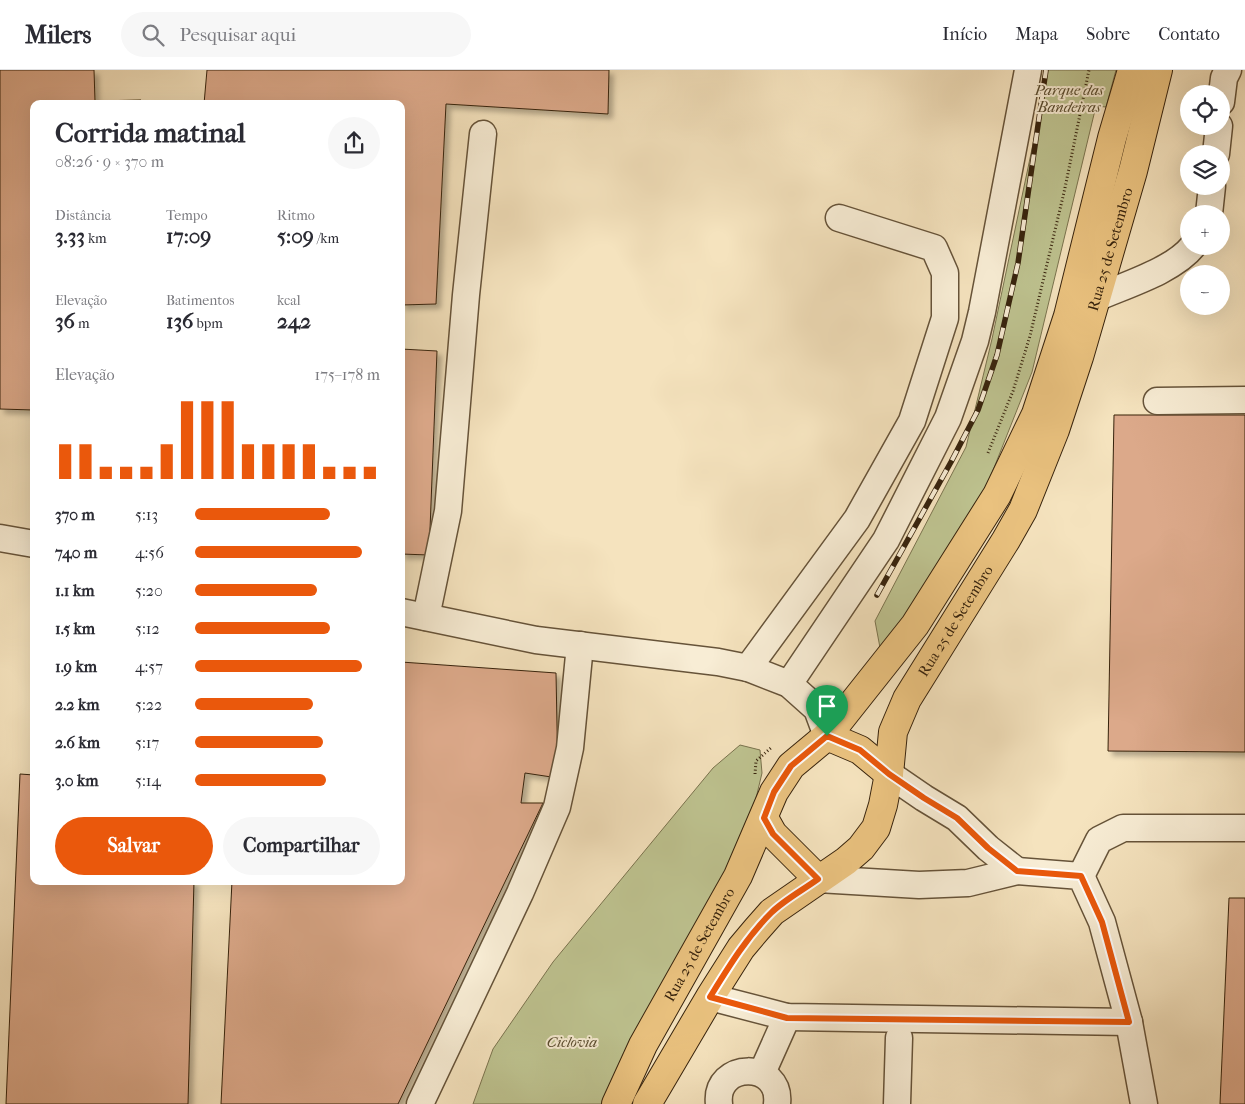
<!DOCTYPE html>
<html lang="pt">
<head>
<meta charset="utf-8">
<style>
	body { margin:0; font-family:"IM FELL French Canon",serif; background:#f7f7f7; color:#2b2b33; height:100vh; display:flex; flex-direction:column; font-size:19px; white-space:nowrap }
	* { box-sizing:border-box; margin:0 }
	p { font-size:16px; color:#7c7c81 }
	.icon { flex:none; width:28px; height:28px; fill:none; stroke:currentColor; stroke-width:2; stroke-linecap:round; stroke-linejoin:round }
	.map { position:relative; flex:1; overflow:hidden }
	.details { position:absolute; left:30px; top:30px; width:375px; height:785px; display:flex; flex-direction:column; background:#fff; border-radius:10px; box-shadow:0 5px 20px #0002 }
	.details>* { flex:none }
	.fabs { position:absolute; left:1180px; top:15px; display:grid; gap:10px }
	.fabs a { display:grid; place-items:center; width:50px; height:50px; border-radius:50%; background:#fff; box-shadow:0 5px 20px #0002; font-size:25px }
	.pin { position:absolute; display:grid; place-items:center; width:42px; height:42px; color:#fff; margin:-51px -21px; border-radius:50% 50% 50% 0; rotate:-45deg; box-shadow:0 0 5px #0007 }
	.pin .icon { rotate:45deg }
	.round { display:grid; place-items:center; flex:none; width:52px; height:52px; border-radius:26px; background:#f7f7f7 }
	.headline { display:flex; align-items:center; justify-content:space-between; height:85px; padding:0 25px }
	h1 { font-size:28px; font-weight:700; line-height:38px }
	.stats { display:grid; grid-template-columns:repeat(3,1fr); gap:8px; height:85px; padding:5px 25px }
	.stats div { display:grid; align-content:center }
	.stats b { font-size:21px; font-weight:700 }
	.stats small { font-size:14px; font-weight:400 }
	.stats p { font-size:14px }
	.chart { height:140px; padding:10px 25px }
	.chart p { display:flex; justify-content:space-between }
	.chart svg { width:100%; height:90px; margin-top:5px; stroke:#ea580c; stroke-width:6 }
	.primary-button { display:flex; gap:10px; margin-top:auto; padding:10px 25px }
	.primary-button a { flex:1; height:58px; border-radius:30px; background:#ea580c; color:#fff; font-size:20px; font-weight:700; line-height:58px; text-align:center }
	.primary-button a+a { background:#f7f7f7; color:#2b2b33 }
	ul { padding:0 25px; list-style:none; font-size:16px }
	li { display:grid; grid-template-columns:80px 60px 1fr; align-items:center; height:38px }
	li i { height:12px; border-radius:6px; background:#ea580c }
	header { display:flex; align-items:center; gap:30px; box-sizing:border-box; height:70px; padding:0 25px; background:#fff; border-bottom:1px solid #e1e1e2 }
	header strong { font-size:24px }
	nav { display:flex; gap:28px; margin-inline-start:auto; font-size:18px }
	.search { width:350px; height:45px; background:#f7f7f7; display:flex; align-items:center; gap:12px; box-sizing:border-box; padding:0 18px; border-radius:28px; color:#7c7c81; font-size:19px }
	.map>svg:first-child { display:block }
	.green { fill:#bec390; stroke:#7a734e }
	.building { fill:#dca98a; stroke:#37230d; filter:url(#shadow) }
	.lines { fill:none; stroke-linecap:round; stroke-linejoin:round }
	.minor-casing { stroke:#665339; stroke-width:29 }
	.major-casing { stroke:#37230d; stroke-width:30 }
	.path { stroke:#37230d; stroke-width:3; stroke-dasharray:1 2.5; stroke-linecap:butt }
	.minor { stroke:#f8edd5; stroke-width:26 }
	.major { stroke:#eac27f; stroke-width:28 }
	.rail-casing { stroke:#37230d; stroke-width:5.5 }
	.rail { stroke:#f8edd5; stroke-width:4; stroke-dasharray:11; stroke-linecap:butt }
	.route-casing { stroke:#fff; stroke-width:10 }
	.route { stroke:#ea580c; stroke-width:6 }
	.labels { text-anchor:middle; stroke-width:4; stroke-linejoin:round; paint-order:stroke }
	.park-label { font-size:15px; font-style:italic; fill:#594b2e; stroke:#f8edd5 }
	.street-label { font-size:15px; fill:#37230d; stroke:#f8edd5 }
</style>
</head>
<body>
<header>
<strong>Milers</strong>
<div class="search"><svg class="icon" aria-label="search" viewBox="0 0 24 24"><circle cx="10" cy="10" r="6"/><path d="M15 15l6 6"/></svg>Pesquisar aqui</div>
<nav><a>Início</a><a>Mapa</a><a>Sobre</a><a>Contato</a></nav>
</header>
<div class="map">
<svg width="1245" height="1034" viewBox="0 0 1245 1034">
	<defs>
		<filter id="shadow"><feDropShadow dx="4.5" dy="4.5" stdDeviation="2.5" flood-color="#0004"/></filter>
	</defs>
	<rect width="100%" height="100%" fill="#f5e3be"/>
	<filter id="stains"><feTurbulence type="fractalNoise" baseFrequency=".004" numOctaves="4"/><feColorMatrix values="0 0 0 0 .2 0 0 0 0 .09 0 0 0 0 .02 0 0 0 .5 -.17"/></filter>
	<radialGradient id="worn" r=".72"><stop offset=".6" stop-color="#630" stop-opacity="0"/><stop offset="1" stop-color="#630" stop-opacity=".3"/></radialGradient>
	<!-- green -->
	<g class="green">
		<polygon points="1044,0 1116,0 1106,37 1096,36 1032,302 980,433 881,583 875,551 966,377 992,269 1037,55"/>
		<polygon points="740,675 760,680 762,703 752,745 718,820 611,1034 473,1034 493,979 553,892 713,698"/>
	</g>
	<!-- building -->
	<g class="building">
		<polygon points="0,0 94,0 95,31 141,30 143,34 34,34 34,340 0,339"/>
		<polygon points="207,0 609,0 608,44 446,34 436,234 401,235 401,34 204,34"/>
		<polygon points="401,279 437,281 429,485 401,484"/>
		<polygon points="1114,345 1245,345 1245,682 1108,681"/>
		<polygon points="401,592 556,603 558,708 525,703 521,733 543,733 398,1034 221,1034 232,811 401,811"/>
		<polygon points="20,704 34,705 34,811 194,811 188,1034 6,1034"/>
		<polygon points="1229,828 1245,828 1245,1034 1220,1034"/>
	</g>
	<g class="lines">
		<defs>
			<g id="minor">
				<polyline points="1221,32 1224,8 1228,0"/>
				<polyline points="1216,84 1219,56"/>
				<polyline points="1209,144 1212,116"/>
				<path d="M 1096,228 C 1125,215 1173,201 1193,176"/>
				<polyline points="1157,331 1245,330"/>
				<polyline points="0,468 34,474"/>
				<polyline points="401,542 536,570 718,592 748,598 789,614 817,639 827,666"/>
				<polyline points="426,547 448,441 466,225 483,64"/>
				<polyline points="748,598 857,449 912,351 945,248 945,203 934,178 839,148"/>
				<polyline points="789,614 886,470 948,348 975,271 982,242 1028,0"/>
				<polyline points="889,704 924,728 957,748 988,778 1017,801"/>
				<polyline points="1081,806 1099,770 1123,758 1245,758"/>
				<polyline points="818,809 919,815 968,813 1017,801 1081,806 1102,852 1129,952 1144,1034"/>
				<polyline points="710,927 787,947 1129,952"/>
				<polyline points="762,1003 787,947"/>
				<polyline points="420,1034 520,823 557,737 570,678 580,575"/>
				<path d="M 719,1034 C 714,991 782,990 777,1034"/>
				<polyline points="897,1034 899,968"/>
			</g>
			<g id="major">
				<polyline points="827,666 860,680 889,704"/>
				<polyline points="764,748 773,764 818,809"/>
				<path id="s1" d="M 616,1034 L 643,975 L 738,806 L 774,722 L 791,696 L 827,666 L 915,555 L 997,425 L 1036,344 L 1068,246 L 1112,68 L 1132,0"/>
				<path id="s2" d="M 647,1034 L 710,927 L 741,878 L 757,859 L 772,842 L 846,791 L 861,778 L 876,758 L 883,735 L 889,704 L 893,662 L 907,629 L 1006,470 L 1023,440 L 1055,360 L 1079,287 L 1133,101 L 1158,0"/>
			</g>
		</defs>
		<!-- minor casing -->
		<use href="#minor" class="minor-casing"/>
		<!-- major casing -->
		<use href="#major" class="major-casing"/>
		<!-- path -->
		<g class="path">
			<polyline points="988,383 1013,321 1030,266 1065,118 1089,0"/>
			<polyline points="755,704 756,691 772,677"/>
		</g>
		<!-- minor -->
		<use href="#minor" class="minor"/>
		<!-- major -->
		<use href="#major" class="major"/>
		<defs>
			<polyline id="rail" points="877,525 951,392 978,340 997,285 1018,193 1046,0"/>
		</defs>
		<!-- rail casing -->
		<use href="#rail" class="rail-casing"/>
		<!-- rail -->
		<use href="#rail" class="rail"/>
	</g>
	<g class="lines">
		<defs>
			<path id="route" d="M 827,666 L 860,680 L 889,704 L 924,728 L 957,748 L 988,778 L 1017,801 L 1081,806 L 1102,852 L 1129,952 L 787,948 L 710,927 C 728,898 746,868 771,843 C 784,830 803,820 818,809 L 773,764 L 764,748 L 774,722 L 791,696 Z"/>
		</defs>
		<!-- route casing -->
		<use href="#route" class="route-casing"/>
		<!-- route -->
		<use href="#route" class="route"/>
	</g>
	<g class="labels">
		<!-- park labels -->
		<g class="park-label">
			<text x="1069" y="25">Parque das<tspan x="1069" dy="17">Bandeiras</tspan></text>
			<text x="572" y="977">Ciclovia</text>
		</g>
		<!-- street labels -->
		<g class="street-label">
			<text dy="5" stroke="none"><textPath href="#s2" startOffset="995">Rua 25 de Setembro</textPath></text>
			<text dy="5" stroke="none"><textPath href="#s2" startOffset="590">Rua 25 de Setembro</textPath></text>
			<text dy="5" stroke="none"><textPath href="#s1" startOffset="180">Rua 25 de Setembro</textPath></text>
		</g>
	</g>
	<rect width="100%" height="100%" filter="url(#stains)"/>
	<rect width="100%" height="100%" fill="url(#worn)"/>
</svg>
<div class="fabs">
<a><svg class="icon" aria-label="locate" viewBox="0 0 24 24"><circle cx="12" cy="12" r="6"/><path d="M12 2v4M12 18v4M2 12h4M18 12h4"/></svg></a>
<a><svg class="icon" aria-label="layers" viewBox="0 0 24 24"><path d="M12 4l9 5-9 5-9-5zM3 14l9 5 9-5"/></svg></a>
<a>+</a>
<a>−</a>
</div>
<div class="pin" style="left:827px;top:666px;background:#1e9e55"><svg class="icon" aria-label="arrive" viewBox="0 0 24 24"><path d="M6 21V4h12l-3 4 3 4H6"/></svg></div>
<section class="details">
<div class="headline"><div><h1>Corrida matinal</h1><p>08:26 · 9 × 370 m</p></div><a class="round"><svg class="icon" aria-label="share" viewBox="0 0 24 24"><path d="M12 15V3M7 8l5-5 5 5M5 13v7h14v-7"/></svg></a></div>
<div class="stats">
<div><p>Distância</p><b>3.33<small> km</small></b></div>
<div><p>Tempo</p><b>17:09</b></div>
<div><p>Ritmo</p><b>5:09<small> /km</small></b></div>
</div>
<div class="stats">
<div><p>Elevação</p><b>36<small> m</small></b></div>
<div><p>Batimentos</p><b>136<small> bpm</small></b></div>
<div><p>kcal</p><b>242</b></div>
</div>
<div class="chart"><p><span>Elevação</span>175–178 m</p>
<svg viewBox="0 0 160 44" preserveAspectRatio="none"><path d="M5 44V27M15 44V27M25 44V38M35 44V38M45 44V38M55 44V27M65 44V6M75 44V6M85 44V6M95 44V27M105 44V27M115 44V27M125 44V27M135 44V38M145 44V38M155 44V38"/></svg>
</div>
<ul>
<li><b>370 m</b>5:13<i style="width:73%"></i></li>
<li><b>740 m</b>4:56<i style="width:90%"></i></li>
<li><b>1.1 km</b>5:20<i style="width:66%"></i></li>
<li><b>1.5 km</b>5:12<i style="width:73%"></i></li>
<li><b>1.9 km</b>4:57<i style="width:90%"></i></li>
<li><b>2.2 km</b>5:22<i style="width:64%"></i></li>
<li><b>2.6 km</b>5:17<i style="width:69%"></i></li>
<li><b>3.0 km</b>5:14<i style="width:71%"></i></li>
</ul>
<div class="primary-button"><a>Salvar</a><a>Compartilhar</a></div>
</section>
</div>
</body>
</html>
